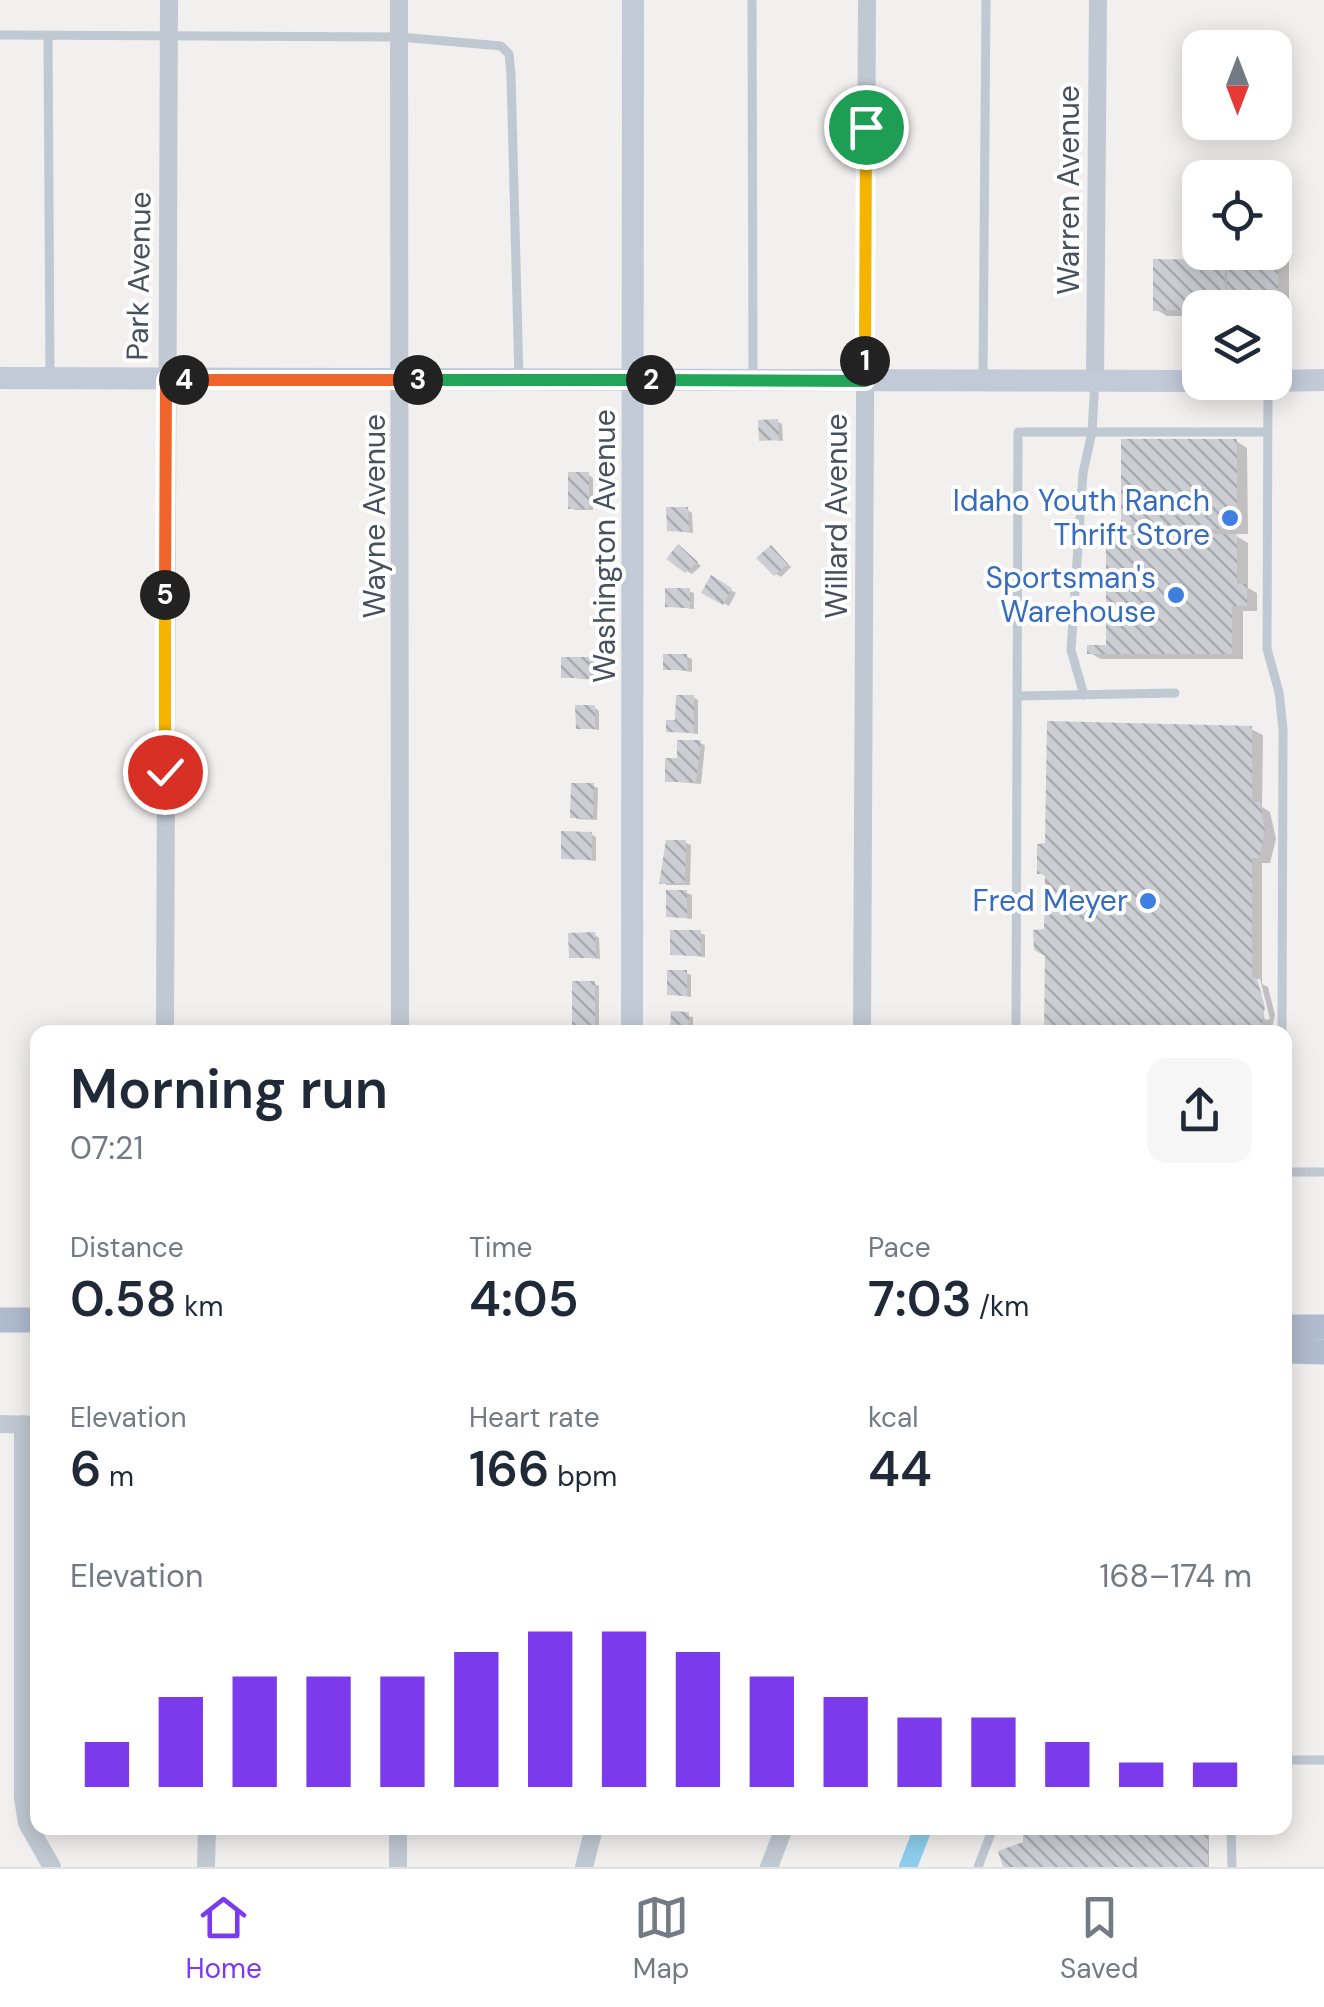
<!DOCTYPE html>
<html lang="en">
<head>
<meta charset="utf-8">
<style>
	body { margin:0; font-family:"DM Sans",sans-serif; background:#f6f6f7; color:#1f2937; height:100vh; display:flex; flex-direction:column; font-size:38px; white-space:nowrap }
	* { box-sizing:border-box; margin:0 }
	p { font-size:32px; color:#747a83 }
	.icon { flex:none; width:55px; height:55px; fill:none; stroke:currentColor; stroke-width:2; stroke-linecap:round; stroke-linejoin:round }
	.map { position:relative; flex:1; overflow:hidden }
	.sheet { position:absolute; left:30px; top:1025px; width:1262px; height:810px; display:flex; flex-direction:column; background:#fff; border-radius:20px; box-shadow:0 5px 25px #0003 }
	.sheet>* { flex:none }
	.needle { width:65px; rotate:180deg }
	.fabs { position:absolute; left:1182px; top:30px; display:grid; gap:20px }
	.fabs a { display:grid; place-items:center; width:110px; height:110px; border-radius:20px; background:#fff; box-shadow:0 5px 25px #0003; font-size:50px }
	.pin { position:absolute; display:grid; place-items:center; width:85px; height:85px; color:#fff; margin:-42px; border:5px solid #fff; border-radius:50%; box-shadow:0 2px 10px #0007 }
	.km { position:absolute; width:50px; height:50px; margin:-25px; border-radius:50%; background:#222; color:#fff; font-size:28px; line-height:50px; text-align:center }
	.round { display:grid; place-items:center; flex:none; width:105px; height:105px; border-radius:20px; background:#f6f6f7 }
	.summary { display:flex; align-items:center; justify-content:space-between; height:170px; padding:0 40px }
	h1 { font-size:55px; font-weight:600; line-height:75px }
	.metrics { display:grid; grid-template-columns:repeat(3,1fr); gap:15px; height:170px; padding:10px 40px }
	.metrics div { display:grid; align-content:center }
	.metrics b { font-size:50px; font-weight:600 }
	.metrics small { font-size:28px; font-weight:400 }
	.metrics p { font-size:28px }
	.chart { height:280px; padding:20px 40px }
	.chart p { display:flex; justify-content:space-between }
	.chart svg { width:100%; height:180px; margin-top:10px; stroke:#7c3aed; stroke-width:6 }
	.tabs { display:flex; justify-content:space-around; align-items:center; height:140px; border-top:2px solid #e0e1e3; background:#fff; font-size:28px; color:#747a83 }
	.tabs a { display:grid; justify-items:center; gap:5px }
	.tabs .on { color:#7c3aed }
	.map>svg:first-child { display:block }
	.shadow { fill:#0003; fill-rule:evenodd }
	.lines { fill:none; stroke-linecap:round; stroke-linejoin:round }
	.canal { stroke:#8cceec; stroke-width:18 }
	.building { fill:url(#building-back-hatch) }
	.lane { stroke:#c0c8d1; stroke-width:9 }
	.street { stroke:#c0c8d1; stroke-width:18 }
	.secondary { stroke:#c2cad8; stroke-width:22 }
	.primary { stroke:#afbbce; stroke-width:25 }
	.split-1-casing { stroke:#fff; stroke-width:20 }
	.split-2-casing { stroke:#fff; stroke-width:20 }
	.split-3-casing { stroke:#fff; stroke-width:20 }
	.split-4-casing { stroke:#fff; stroke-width:20 }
	.split-5-casing { stroke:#fff; stroke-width:20 }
	.split-6-casing { stroke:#fff; stroke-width:20 }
	.split-1 { stroke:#f5b400; stroke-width:12 }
	.split-2 { stroke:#22a559; stroke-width:12 }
	.split-3 { stroke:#22a559; stroke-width:12 }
	.split-4 { stroke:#f0652b; stroke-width:12 }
	.split-5 { stroke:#f0652b; stroke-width:12 }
	.split-6 { stroke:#f5b400; stroke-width:12 }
	.shop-dot { fill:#3f7fe0; stroke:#fff; stroke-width:4 }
	.labels { text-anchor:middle; stroke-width:8; stroke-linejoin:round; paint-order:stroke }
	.street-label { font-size:30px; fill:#47505d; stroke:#fff }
	.shop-label { font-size:30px; fill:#366cbe; stroke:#fff; text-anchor:end }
</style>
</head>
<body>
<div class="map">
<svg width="1324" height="1867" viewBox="0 0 1324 1867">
	<defs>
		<pattern id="building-back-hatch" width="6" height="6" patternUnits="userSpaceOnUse" patternTransform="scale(2.5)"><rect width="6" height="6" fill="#ccced4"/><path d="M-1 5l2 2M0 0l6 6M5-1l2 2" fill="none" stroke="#a7aaaf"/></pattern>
	</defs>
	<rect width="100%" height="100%" fill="#f2efef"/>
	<!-- shadow -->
	<g class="shadow">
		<polygon points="1275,248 1289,254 1289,322 1275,322 1275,308 1200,308 1200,316 1167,316 1155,309 1156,262 1230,263 1275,252"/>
		<polygon points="778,422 782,424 783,441 762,439"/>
		<polygon points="1236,441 1247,448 1248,534 1233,534 1248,543 1248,588 1257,593 1257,611 1243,611 1243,659 1101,659 1090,653 1108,647 1137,536 1124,528"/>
		<polygon points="589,475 593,478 593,510 575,510 570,507"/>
		<polygon points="687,510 692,513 693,533 669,530"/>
		<polygon points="683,550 701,566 692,574 687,571"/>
		<polygon points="776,551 791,567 781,577 776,574"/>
		<polygon points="712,579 736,593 729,606 705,592"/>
		<polygon points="689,591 694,593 694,609 667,606"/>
		<polygon points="687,657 692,659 692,672 666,668"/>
		<polygon points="590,659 595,662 594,680 563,677"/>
		<polygon points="693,697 698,700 698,734 669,730"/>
		<polygon points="595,708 599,711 599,730 578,727"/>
		<path d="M 1251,729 L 1263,735 L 1262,807 L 1270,812 L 1276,839 L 1270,863 L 1262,863 L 1262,984 L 1268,987 L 1275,1015 L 1271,1032 L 1047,1032 L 1047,877 L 1039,872 L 1047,846 ZM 1255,979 L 1260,979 L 1270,1019 L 1265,1020 Z"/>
		<polygon points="700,743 705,745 701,784 667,781 679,760"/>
		<polygon points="593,786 598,788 597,820 577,819 572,816"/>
		<polygon points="591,834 596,837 596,861 564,857"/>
		<polygon points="686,843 691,845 690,885 667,885 662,882"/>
		<polygon points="687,893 692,895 692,919 669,916"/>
		<polygon points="700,933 705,935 705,957 673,954"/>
		<polygon points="595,935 599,938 600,959 571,956"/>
		<polygon points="686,973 691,975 691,997 669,994"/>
		<polygon points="595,984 599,986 599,1031 579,1030 574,1027"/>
		<polygon points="673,1014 693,1017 693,1032 673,1032"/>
		<polygon points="1026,1828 1209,1828 1209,1867 1213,1867 1006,1867 1026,1844"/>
	</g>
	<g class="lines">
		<!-- canal -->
		<polyline class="canal" points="908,1867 923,1828"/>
	</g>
	<!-- building -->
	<g class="building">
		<rect x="1227" y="252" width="51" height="56"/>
		<polygon points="1153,259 1225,260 1225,308 1153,311"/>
		<polygon points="778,419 779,440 759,441 758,420"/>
		<polygon points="1121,439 1237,439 1237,529 1121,530"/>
		<rect x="568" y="472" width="21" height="37"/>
		<polygon points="666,507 688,507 689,532 667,531"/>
		<polygon points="1106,534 1237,534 1237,584 1247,584 1247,606 1232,606 1232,654 1087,654 1087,645 1106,645"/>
		<polygon points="678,544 698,562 685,573 666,559"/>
		<polygon points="771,545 788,564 774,576 756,558"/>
		<polygon points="711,575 732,588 723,605 701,593"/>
		<polygon points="665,588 690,588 690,608 665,607"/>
		<polygon points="663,654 687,654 688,670 663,670"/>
		<polygon points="561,657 591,657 590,678 561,678"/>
		<polygon points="676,695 694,695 694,733 666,732 666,720 675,720"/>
		<polygon points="575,705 595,705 595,729 576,729"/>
		<polygon points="1047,721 1252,726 1252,802 1260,802 1265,831 1259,858 1252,858 1252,978 1257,978 1265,1007 1260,1032 1044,1032 1045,956 1034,950 1033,930 1044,929 1045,874 1037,874 1037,844 1045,843"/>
		<polygon points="677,740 701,740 696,782 665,782 665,758 677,758"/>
		<polygon points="571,783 594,783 593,818 570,818"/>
		<polygon points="561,831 592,832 592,860 561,859"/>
		<polygon points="666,840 686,840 685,883 659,884"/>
		<polygon points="666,890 687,890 687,918 666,917"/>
		<polygon points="670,930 701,930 701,956 670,955"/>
		<polygon points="595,932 596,958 569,958 568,933"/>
		<polygon points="667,970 687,970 687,996 667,995"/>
		<polygon points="572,981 595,981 595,1030 572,1029"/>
		<polygon points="671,1011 689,1012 689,1032 670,1032"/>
		<polygon points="1023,1828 1208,1828 1208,1867 1003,1867 998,1851 1023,1842"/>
	</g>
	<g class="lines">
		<!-- lane -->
		<g class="lane">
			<polyline points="752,0 753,377"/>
			<polyline points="0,35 400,37 501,46 509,54 511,75 519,378"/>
			<polyline points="48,35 50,378"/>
			<polyline points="983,378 986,0"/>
			<polyline points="1268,382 1267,649 1279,692 1283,729 1282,1032"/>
			<polyline points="1084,695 1071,650 1083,473 1092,432 1095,381"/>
			<polyline points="1017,696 1175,693"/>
			<polyline points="1016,1032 1018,432 1266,432"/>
			<polyline points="1285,1172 1324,1172"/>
			<polyline points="1285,1760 1324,1760"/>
			<polyline points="1231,1828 1232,1867"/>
			<polyline points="978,1867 993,1828"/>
		</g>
		<!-- street -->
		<g class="street">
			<polyline points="399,0 400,1032"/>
			<polyline points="1095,381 1098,0"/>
			<polyline points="165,1032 169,0"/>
			<polyline points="862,1032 867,0"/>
			<polyline points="0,1424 38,1425"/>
			<polyline points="23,1424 23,1798 27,1823 52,1867"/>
			<polyline points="398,1828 398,1867"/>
			<polyline points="206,1867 207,1828"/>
			<polyline points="584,1867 594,1828"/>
			<polyline points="769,1867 784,1828"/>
		</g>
		<!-- secondary -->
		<g class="secondary">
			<polyline points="0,378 1200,381"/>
			<polyline points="1275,381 1324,380"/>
			<polyline points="632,1032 633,0"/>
		</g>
		<!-- primary -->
		<g class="primary">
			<polyline points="0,1320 38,1320"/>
			<polyline points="1285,1327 1324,1327"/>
			<polyline points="1285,1351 1324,1352"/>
		</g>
	</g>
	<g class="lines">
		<defs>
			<polyline id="split-1" points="865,361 866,127"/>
			<polyline id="split-2" points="651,380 865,381 865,361"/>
			<polyline id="split-3" points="418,380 651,380"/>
			<polyline id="split-4" points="184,380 418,380"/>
			<polyline id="split-5" points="165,595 166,380 184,380"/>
			<polyline id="split-6" points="165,772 165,595"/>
		</defs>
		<!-- split-1 casing -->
		<use href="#split-1" class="split-1-casing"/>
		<!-- split-2 casing -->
		<use href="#split-2" class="split-2-casing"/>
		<!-- split-3 casing -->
		<use href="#split-3" class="split-3-casing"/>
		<!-- split-4 casing -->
		<use href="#split-4" class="split-4-casing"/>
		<!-- split-5 casing -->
		<use href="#split-5" class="split-5-casing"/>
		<!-- split-6 casing -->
		<use href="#split-6" class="split-6-casing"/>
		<!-- split-1 -->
		<use href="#split-1" class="split-1"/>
		<!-- split-2 -->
		<use href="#split-2" class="split-2"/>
		<!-- split-3 -->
		<use href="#split-3" class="split-3"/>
		<!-- split-4 -->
		<use href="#split-4" class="split-4"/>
		<!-- split-5 -->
		<use href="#split-5" class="split-5"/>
		<!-- split-6 -->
		<use href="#split-6" class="split-6"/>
	</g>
	<!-- markers -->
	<g class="shop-dot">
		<circle cx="1230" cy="518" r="10"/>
		<circle cx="1176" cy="595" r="10"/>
		<circle cx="1148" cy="901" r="10"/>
	</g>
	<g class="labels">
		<!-- street labels -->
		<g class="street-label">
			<text transform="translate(1069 190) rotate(-90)" y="10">Warren Avenue</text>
			<text transform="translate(139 276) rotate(-89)" y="10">Park Avenue</text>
			<text transform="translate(375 516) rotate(-90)" y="10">Wayne Avenue</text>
			<text transform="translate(837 516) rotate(-90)" y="10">Willard Avenue</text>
			<text transform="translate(605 546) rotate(-90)" y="10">Washington Avenue</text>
		</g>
		<!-- shop labels -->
		<g class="shop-label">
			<text x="1210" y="511">Idaho Youth Ranch<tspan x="1210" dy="34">Thrift Store</tspan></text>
			<text x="1156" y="588">Sportsman's<tspan x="1156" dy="34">Warehouse</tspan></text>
			<text x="1128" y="911">Fred Meyer</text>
		</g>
	</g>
</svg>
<div class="fabs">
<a><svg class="needle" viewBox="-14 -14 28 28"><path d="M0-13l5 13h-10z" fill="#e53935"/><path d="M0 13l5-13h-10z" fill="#747a83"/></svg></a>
<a><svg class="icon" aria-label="locate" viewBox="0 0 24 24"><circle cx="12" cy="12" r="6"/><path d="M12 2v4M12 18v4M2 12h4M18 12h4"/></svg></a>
<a><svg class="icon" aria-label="layers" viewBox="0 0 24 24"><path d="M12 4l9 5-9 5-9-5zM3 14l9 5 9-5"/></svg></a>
</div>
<div class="pin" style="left:866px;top:127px;background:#1e9e55"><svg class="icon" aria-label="arrive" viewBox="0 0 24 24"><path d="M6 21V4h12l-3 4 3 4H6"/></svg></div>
<div class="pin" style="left:165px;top:772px;background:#d93025"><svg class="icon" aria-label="check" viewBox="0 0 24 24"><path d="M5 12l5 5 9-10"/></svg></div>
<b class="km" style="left:865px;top:361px">1</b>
<b class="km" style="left:651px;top:380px">2</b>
<b class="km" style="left:418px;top:380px">3</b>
<b class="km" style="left:184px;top:380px">4</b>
<b class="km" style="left:165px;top:595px">5</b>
<section class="sheet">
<div class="summary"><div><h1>Morning run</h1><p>07:21</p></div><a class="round"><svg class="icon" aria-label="share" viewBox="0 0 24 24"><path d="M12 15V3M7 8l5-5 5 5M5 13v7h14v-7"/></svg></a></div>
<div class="metrics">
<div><p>Distance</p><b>0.58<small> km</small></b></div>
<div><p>Time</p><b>4:05</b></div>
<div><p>Pace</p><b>7:03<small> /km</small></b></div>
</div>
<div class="metrics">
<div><p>Elevation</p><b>6<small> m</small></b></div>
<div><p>Heart rate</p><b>166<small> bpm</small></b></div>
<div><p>kcal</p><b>44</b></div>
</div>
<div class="chart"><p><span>Elevation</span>168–174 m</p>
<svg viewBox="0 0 160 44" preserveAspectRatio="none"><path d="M5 44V33M15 44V22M25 44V17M35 44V17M45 44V17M55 44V11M65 44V6M75 44V6M85 44V11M95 44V17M105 44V22M115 44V27M125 44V27M135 44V33M145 44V38M155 44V38"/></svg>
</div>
</section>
</div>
<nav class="tabs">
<a class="on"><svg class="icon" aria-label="home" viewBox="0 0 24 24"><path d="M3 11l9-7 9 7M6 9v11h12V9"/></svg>Home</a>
<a><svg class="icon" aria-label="map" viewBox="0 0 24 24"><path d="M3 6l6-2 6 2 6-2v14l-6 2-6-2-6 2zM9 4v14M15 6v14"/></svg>Map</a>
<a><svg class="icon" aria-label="saved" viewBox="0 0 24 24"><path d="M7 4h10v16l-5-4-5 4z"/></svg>Saved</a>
</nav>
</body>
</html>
